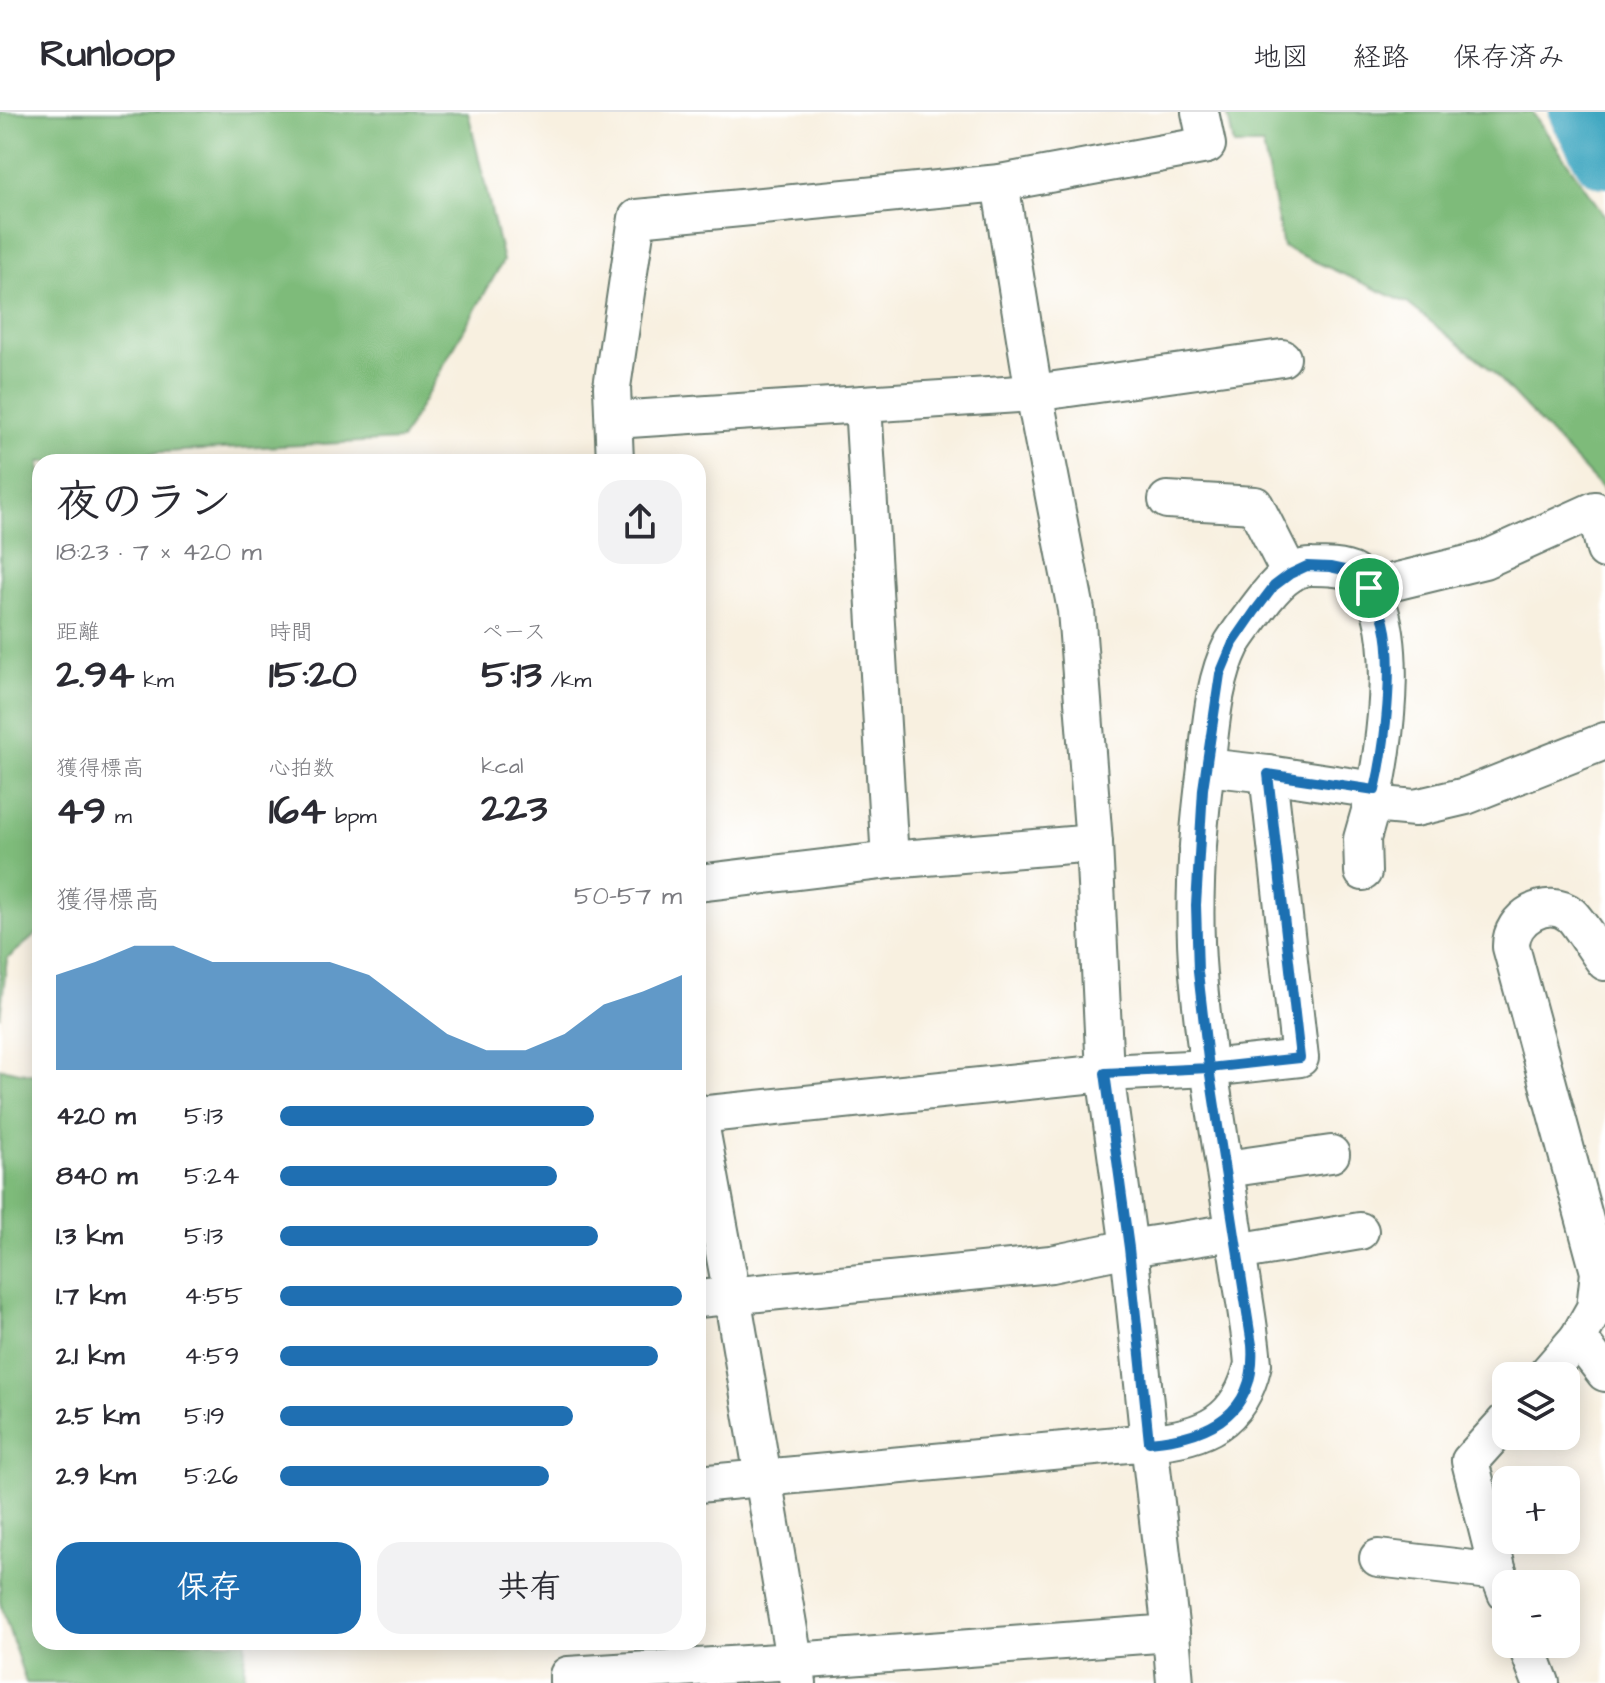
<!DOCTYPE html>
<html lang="ja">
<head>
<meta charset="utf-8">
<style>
	body { margin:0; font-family:"Architects Daughter","Klee One",sans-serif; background:#f2f2f3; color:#2b2b33; height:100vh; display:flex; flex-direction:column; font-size:30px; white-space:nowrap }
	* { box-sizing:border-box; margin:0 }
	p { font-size:26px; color:#7c7c81 }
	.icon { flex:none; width:44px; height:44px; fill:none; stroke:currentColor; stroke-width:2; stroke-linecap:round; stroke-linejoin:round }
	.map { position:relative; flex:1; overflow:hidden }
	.drawer { position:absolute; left:32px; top:342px; width:674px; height:1196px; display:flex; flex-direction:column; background:#fff; border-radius:24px; box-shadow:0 4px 20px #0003 }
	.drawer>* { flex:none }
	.tools { position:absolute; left:1492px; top:1250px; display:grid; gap:16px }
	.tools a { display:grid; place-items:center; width:88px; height:88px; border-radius:16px; background:#fff; box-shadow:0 4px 20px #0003; font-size:40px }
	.pin { position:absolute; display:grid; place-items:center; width:68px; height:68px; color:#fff; margin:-34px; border:4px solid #fff; border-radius:50%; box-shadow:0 2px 8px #0007 }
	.round { display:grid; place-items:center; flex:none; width:84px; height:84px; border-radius:24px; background:#f2f2f3 }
	.overview { display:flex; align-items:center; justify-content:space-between; height:136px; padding:0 24px }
	h1 { font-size:44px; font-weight:700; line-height:60px }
	.stats { display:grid; grid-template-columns:repeat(3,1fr); gap:12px; height:136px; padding:8px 24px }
	.stats div { display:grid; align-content:center }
	.stats b { font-size:40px; font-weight:700 }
	.stats small { font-size:22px; font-weight:400 }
	.stats p { font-size:22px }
	.chart { height:224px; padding:16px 24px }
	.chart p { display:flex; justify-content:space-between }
	.chart svg { width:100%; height:144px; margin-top:8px; fill:#1f6fb2; opacity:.7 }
	.action { display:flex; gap:16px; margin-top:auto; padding:16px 24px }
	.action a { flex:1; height:92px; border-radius:24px; background:#1f6fb2; color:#fff; font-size:32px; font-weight:700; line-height:92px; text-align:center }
	.action a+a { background:#f2f2f3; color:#2b2b33 }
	ul { padding:0 24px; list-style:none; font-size:26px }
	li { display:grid; grid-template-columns:128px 96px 1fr; align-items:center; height:60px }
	li i { height:20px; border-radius:10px; background:#1f6fb2 }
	header { display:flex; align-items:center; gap:48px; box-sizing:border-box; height:112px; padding:0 40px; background:#fff; border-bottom:2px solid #e1e1e2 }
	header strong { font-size:38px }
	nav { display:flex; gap:44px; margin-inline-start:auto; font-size:28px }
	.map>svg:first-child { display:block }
	.forest { fill:#7ebb7a; stroke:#4e7c57; stroke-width:2 }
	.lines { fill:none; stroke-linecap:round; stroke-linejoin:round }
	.river { stroke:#41a7c1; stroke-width:64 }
	.minor-casing { stroke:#6b7c70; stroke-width:40 }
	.minor { stroke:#fff; stroke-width:36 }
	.route-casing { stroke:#fff; stroke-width:16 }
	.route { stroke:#1f6fb2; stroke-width:10 }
</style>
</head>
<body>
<header>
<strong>Runloop</strong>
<nav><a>地図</a><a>経路</a><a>保存済み</a></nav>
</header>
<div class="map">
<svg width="1605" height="1571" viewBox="0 0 1605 1571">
	<rect width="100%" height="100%" fill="#fff"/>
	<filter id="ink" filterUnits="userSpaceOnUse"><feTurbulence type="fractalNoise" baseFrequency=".0125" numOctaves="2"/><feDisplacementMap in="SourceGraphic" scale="16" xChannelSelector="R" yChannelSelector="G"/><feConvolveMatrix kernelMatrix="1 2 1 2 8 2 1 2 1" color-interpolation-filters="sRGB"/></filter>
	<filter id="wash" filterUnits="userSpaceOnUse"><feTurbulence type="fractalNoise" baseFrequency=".006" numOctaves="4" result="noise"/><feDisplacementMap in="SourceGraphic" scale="32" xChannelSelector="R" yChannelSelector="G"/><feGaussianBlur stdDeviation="1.8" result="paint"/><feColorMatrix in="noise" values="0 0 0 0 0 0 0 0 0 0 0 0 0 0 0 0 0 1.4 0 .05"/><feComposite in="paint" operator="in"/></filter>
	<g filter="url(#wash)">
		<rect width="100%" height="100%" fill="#f8f0e0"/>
		<!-- forest -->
		<g class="forest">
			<polygon points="0,0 468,0 503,149 401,328 123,342 117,350 40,350 40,474 35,482 40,501 40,819 7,847 0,905"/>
			<polygon points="1227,0 1532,0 1605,104 1605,380 1486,253 1407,191 1283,135 1263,33 1234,33"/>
			<polygon points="0,956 40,964 40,1530 246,1530 244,1571 26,1571 0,1490"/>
		</g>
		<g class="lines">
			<!-- river -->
			<polyline class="river" points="1581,0 1605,44"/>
		</g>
	</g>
	<g filter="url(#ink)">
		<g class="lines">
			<defs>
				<g id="minor">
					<polyline points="1000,71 1034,281 1076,498 1094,731"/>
					<path d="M 1282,246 L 1034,281 L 863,292 L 890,748 L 1094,731 L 1105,961 L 1129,1136 L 1149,1330 C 1204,1326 1240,1310 1253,1252 C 1250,1214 1242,1176 1237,1138 C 1224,1046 1206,955 1198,862 C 1192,794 1197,724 1206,656 C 1211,615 1213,570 1232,532 C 1240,519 1251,505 1260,493 C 1272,477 1290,454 1312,455 C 1324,455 1343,455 1354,461 C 1408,491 1384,642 1372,692"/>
					<polyline points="614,308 863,292"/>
					<polyline points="615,350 612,275 637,106 1000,71 1207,33 1200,0"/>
					<polyline points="1167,388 1255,393 1290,462"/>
					<polyline points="1369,476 1484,448 1595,398 1605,438"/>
					<polyline points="1268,662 1375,678"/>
					<polyline points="1363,760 1362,727 1372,692 1415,696 1466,684 1605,629"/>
					<polyline points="698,771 890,748"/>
					<polyline points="698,1000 732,1183 798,1571"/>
					<polyline points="698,1003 1105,961 1209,956 1300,946 1268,662 1206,655"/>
					<polyline points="1226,1057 1331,1042"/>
					<polyline points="1237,1140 1360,1119"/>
					<polyline points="698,1187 1051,1152 1129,1136 1234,1120"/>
					<path d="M 1578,1226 L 1595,1196 L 1599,1160 L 1511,835 C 1510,805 1548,784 1571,803 C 1579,810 1597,840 1605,850"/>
					<polyline points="1545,1264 1578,1226 1605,1261"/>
					<polyline points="1506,1309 1470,1349 1498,1460 1506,1481"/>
					<polyline points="1378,1446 1498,1460"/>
					<polyline points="1171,1521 1175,1571"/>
					<polyline points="1526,1532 1541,1571"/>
					<polyline points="568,1571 568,1563 794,1549 1171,1521 1149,1330 698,1372"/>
				</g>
			</defs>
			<!-- minor casing -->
			<use href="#minor" class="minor-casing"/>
			<!-- minor -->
			<use href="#minor" class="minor"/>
		</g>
	</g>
	<g class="lines" filter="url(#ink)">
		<defs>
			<path id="route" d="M 1369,476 L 1353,460 L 1330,455 L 1307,454 L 1290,462 L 1274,474 L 1255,499 L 1233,531 L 1220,562 L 1203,677 L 1196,793 L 1198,860 L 1209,956 L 1105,961 L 1129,1136 L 1149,1330 C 1209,1325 1257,1302 1252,1233 L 1209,956 L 1300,946 L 1268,662 L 1375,678 C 1385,635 1395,553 1384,510 C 1381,499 1374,487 1369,476"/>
		</defs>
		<!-- route casing -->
		<use href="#route" class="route-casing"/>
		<!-- route -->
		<use href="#route" class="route"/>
	</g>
</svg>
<div class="tools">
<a><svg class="icon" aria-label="layers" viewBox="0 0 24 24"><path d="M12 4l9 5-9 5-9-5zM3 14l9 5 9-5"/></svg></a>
<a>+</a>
<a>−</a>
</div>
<div class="pin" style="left:1369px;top:476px;background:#1e9e55"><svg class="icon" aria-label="arrive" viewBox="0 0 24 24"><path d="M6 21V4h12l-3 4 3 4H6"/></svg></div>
<section class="drawer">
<div class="overview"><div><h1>夜のラン</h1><p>18:23 · 7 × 420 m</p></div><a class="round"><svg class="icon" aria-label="share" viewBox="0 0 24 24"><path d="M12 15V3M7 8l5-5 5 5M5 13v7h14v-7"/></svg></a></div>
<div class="stats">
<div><p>距離</p><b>2.94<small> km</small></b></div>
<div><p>時間</p><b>15:20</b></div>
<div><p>ペース</p><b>5:13<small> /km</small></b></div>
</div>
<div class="stats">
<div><p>獲得標高</p><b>49<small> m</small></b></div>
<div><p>心拍数</p><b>164<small> bpm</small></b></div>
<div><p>kcal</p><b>223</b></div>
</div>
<div class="chart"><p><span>獲得標高</span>50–57 m</p>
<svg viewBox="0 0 160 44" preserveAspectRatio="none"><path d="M0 44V15L10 11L20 6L30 6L40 11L50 11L60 11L70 11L80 15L90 24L100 33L110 38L120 38L130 33L140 24L150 20L160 15V44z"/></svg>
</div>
<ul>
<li><b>420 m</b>5:13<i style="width:78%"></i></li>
<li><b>840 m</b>5:24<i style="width:69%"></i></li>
<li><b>1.3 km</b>5:13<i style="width:79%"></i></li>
<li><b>1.7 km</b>4:55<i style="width:100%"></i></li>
<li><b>2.1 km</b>4:59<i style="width:94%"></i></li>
<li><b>2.5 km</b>5:19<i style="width:73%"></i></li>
<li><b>2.9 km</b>5:26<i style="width:67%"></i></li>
</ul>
<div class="action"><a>保存</a><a>共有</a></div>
</section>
</div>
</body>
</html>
